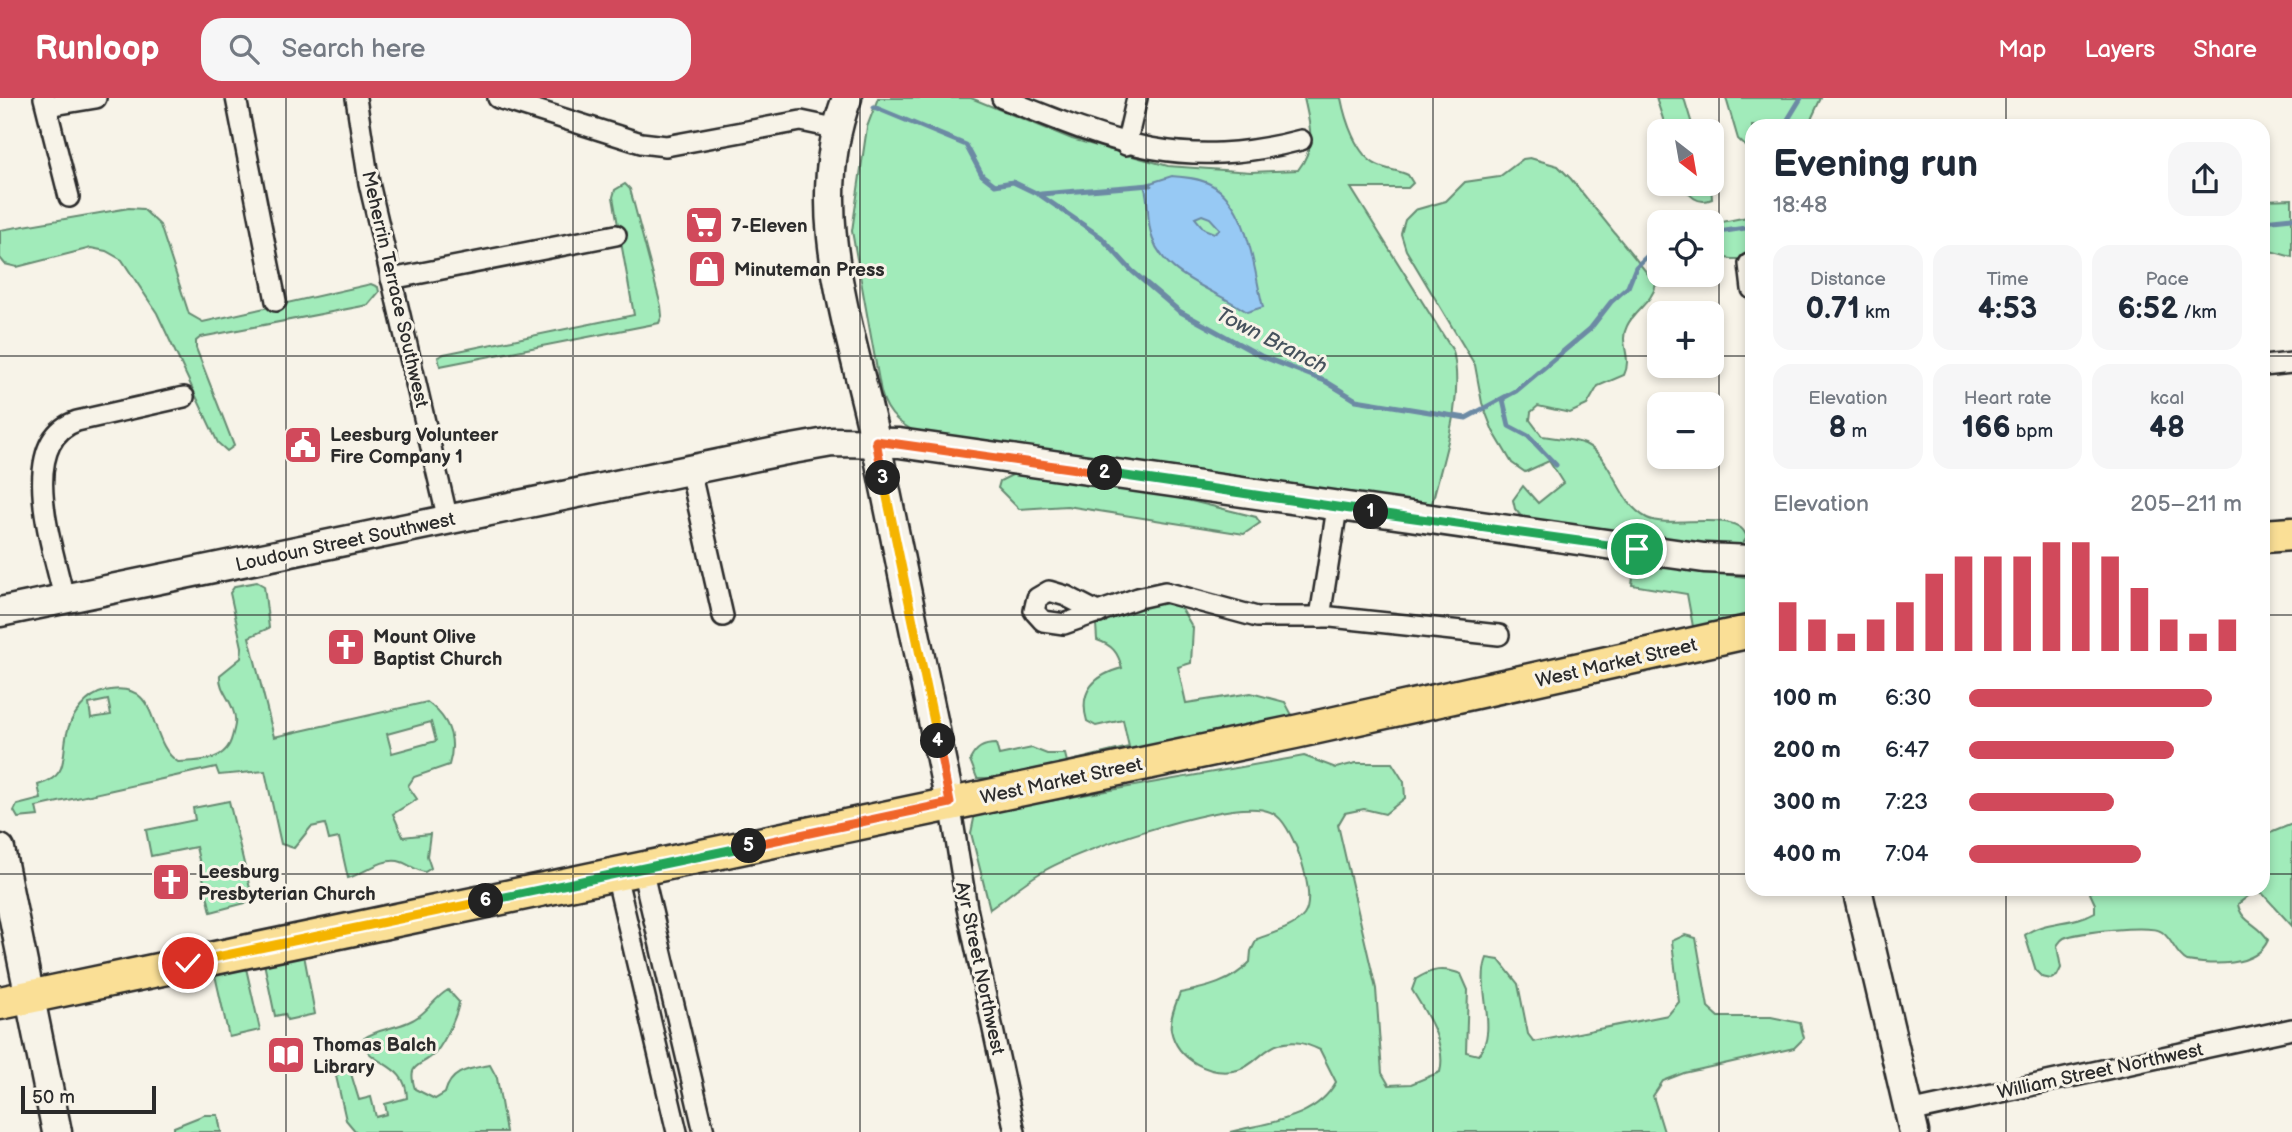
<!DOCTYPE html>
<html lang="en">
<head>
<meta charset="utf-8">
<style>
	body { margin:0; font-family:"Balsamiq Sans",sans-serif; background:#f6f6f7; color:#1f2937; height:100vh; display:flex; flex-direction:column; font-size:26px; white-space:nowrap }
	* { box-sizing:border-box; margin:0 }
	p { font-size:23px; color:#747a83 }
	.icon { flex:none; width:38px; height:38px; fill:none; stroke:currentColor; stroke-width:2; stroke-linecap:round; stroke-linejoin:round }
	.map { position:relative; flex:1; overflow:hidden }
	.drawer { position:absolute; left:1745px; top:21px; width:525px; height:777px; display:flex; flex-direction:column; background:#fff; border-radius:21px; box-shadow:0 4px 10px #0003 }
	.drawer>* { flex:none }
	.needle { width:46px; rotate:149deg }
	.tools { position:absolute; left:1647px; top:21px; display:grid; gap:14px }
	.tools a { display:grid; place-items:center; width:77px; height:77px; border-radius:14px; background:#fff; box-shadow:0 4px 10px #0003; font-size:35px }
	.scale { position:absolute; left:21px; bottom:18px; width:135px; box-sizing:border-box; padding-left:7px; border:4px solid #2b2b2b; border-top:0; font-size:19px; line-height:24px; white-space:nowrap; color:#2b2b2b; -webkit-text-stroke:5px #f7f3e8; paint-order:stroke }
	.pin { position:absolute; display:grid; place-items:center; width:60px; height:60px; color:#fff; margin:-30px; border:4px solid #fff; border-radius:50%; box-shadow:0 2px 7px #0007 }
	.km { position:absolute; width:35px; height:35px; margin:-18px; border-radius:50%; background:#222; color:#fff; font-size:19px; line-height:35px; text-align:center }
	.round { display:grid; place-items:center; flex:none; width:74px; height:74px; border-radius:21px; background:#f6f6f7 }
	.overview { display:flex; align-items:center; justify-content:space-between; height:119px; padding:0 28px }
	h1 { font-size:38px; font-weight:700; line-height:52px }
	.stats { display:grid; grid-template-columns:repeat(3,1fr); gap:10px; height:119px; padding:7px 28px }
	.stats div { display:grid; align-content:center; border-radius:18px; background:#f6f6f7; text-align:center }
	.stats b { font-size:30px; font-weight:700 }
	.stats small { font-size:19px; font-weight:400 }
	.stats p { font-size:19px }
	.chart { height:196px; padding:14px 28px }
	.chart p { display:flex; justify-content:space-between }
	.chart svg { width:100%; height:126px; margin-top:7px; stroke:#d1495b; stroke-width:6 }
	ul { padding:0 28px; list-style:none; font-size:23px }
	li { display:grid; grid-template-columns:112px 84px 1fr; align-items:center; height:52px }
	li i { height:18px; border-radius:9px; background:#d1495b }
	header { display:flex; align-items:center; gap:42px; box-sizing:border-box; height:98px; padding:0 35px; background:#d1495b; color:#fff }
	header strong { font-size:33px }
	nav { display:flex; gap:38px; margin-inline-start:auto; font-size:24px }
	.search { width:490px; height:63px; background:#f6f6f7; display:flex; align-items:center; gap:18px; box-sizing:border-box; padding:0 24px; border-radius:21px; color:#747a83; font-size:26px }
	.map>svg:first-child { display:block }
	.green { fill:#a1ebba; stroke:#668b72; stroke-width:2; fill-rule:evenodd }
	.water { fill:#97c9f4; stroke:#6c8aa4; stroke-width:2; fill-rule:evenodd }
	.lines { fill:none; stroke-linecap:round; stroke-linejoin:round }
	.stream { stroke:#6c8aa4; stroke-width:5 }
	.street-casing { stroke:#2b2b2b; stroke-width:24 }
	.secondary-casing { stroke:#2b2b2b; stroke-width:33 }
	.primary-casing { stroke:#2b2b2b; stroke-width:37 }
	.street { stroke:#f7f3e8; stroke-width:19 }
	.secondary { stroke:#f7f3e8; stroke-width:28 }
	.primary { stroke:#fadf96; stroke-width:32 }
	.split-1-casing { stroke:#fff; stroke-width:14 }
	.split-2-casing { stroke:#fff; stroke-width:14 }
	.split-3-casing { stroke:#fff; stroke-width:14 }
	.split-4-casing { stroke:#fff; stroke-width:14 }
	.split-5-casing { stroke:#fff; stroke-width:14 }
	.split-6-casing { stroke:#fff; stroke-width:14 }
	.split-7-casing { stroke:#fff; stroke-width:14 }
	.split-1 { stroke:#22a559; stroke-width:9 }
	.split-2 { stroke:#22a559; stroke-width:9 }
	.split-3 { stroke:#f0652b; stroke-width:9 }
	.split-4 { stroke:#f5b400; stroke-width:9 }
	.split-5 { stroke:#f0652b; stroke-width:9 }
	.split-6 { stroke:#22a559; stroke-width:9 }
	.split-7 { stroke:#f5b400; stroke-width:9 }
	.grid { fill:none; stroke:#2b2b2b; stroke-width:2; stroke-opacity:0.55 }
	.labels { text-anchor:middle; stroke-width:6; stroke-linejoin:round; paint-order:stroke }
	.poi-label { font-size:19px; font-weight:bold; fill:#2b2b2b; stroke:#f7f3e8; text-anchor:start }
	.street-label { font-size:19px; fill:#2b2b2b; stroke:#f7f3e8 }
	.water-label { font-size:21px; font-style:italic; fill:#46525d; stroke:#f7f3e8 }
</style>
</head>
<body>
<header>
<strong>Runloop</strong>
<div class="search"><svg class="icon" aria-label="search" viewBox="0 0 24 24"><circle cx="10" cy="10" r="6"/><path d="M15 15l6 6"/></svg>Search here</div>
<nav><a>Map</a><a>Layers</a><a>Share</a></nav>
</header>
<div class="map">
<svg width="2292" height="1034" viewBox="0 0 2292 1034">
	<rect width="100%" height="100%" fill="#f7f3e8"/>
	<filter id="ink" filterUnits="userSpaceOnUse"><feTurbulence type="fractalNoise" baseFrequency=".0143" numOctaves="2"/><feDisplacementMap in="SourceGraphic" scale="14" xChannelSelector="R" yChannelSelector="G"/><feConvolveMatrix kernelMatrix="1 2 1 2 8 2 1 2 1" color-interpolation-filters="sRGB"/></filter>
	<g filter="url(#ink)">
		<!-- green -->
		<g class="green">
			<path d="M 878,0 L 971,0 L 1072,41 L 1168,68 L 1251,74 L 1298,72 C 1317,48 1310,27 1304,0 L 1341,0 C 1345,21 1356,57 1377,67 C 1387,72 1398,72 1408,77 L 1413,85 L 1408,90 L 1351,90 L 1453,253 C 1465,303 1442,361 1431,410 L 926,339 C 903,328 888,320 881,294 L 852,133 L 867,29 Z"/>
			<polygon points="1656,0 1684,0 1694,33 1667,33"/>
			<polygon points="1726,0 1821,0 1808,28 1752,28 1752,54 1738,41"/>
			<path d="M 1530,60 L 1558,68 L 1571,81 L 1656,186 C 1653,204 1634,212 1627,228 C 1618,245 1633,259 1624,277 L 1598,288 L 1587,307 L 1570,315 L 1538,308 L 1531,314 L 1530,322 L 1542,338 C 1555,340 1573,341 1585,346 C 1615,361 1616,404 1647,420 C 1671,432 1740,409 1747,440 L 1738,451 L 1526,424 L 1515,411 L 1513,402 L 1523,388 L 1538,405 L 1563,385 L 1549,363 L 1525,374 L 1512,365 L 1493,333 L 1482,305 L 1475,267 L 1406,152 L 1401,136 L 1405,122 L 1415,112 L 1446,103 L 1465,84 L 1499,79 L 1523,61 Z"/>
			<polygon points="625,86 630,91 661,208 662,218 659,225 440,268 438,259 444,256 634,217 613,99 615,92"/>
			<path d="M 1684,86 L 1711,86 L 1712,101 C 1698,107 1688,98 1684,86 Z"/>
			<polygon points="2292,101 2292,159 2263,151 2263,102"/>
			<polygon points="129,110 143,111 160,127 189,216 203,224 371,186 378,189 379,194 368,207 201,239 196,243 196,250 234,348 227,353 218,345 157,215 122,162 106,153 91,150 17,169 5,166 0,160 0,132"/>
			<path d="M 1752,118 L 1752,159 C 1737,162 1726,163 1713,154 L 1712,126 Z"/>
			<polygon points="1014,376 1163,396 1256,419 1260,425 1244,436 1067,408 1019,411 998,390 1000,383"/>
			<polygon points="1635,464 1752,480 1752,522 1694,534 1687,496 1632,487"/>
			<path d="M 257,484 L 264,488 L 269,530 L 249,539 L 274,639 L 427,604 C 449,620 457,641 449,667 L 414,679 L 408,688 L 417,701 L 393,716 L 403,739 L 430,736 L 427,758 L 431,770 L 425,774 C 414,772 408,765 398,763 C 382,760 363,776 348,780 L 339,740 L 329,742 L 325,726 L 311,729 L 294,750 L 281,746 L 265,673 L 219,677 L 216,669 L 36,709 L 38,718 L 18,720 L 14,713 L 17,707 L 41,701 L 38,687 C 70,678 61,659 67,635 C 71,617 87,597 105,593 C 163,580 146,644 178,664 C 200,663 226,664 232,639 C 235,628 237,622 233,612 C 229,599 219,591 220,577 L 241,560 L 242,549 L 230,495 L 235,488 ZM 108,602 L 111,617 L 91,620 L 89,606 ZM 431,624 L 436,643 L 392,655 L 387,636 Z"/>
			<path d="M 1160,504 L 1180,508 L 1193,530 L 1191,565 L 1178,569 L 1186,605 L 1251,595 L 1285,604 L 1292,617 L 1288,621 L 991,680 L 977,680 L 970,662 C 976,650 983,646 996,646 L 999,657 L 1032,650 L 1047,656 L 1065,656 L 1067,664 L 1129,649 L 1123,622 L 1096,628 L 1087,623 C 1078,593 1095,577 1122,570 C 1118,554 1112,547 1097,542 L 1096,526 C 1115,514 1137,507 1160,504 Z"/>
			<path d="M 1304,658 L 1336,670 L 1356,665 L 1392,665 L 1404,684 L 1405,700 L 1385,716 L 1364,711 L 1345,715 L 1338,727 L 1376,891 L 1382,975 L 1389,987 L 1411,986 L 1440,974 C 1447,946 1426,915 1412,892 L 1416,881 C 1432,871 1443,869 1461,876 L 1468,892 L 1466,954 L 1478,957 C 1500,932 1475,890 1487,860 L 1499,862 L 1518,886 L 1528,936 L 1534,944 L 1668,917 L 1679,904 L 1672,843 L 1685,837 L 1696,840 L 1708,909 L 1719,919 L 1771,919 L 1800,925 L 1804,940 L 1794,950 L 1684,975 L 1663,983 L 1653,998 L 1664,1034 L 1230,1034 C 1268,1024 1315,1022 1336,984 L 1320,952 C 1305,945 1296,942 1279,946 C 1264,950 1254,968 1238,972 C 1211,979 1177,962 1171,932 C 1169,921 1176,905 1180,895 C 1206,890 1232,884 1250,864 L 1251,853 L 1257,841 C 1272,835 1294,830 1304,817 C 1318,798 1294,731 1277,718 C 1273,714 1262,711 1257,711 C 1212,708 1082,750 1042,774 C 1024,784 1007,799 990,811 L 971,735 L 975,716 Z"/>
			<polygon points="229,703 253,803 211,814 196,749 151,758 146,732 195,722 193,710"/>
			<path d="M 2292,726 L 2292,828 L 2262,795 L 2251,796 L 2238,806 C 2241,825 2260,826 2268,842 C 2256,870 2212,867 2187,863 C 2175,856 2173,842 2162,834 C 2151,826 2076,834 2064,840 C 2060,842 2059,845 2057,848 L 2061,870 L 2057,878 L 2051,881 L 2042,879 L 2036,873 L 2025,837 C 2044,822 2073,827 2095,814 L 2095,806 L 2088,791 L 2263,791 L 2263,738 Z"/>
			<polygon points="304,857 315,916 287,922 285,916 275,918 264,865"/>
			<polygon points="246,870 260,932 229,939 215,877"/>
			<path d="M 448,892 L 459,904 C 457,918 445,943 436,954 C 422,970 406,963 415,991 L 435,1001 L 445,995 C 451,972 469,971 490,967 L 497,980 L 506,1034 L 356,1034 L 346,1022 L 336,978 L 342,971 L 349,969 L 359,1002 L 371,999 L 376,1019 L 387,1016 L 385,1006 L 407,1000 C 407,963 365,968 363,941 C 379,929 402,931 419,918 C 430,910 436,899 448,892 Z"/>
			<polygon points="204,1017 218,1017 221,1034 174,1034 174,1029"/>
		</g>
		<!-- water -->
		<path class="water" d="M 1172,78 C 1184,79 1199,80 1210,86 C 1250,107 1253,171 1263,209 L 1247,214 C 1214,190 1158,178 1150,131 C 1147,116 1149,102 1144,87 ZM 1202,117 L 1210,120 L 1220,131 L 1214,135 L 1204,131 L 1195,120 Z"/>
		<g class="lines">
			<!-- stream -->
			<g class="stream">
				<polyline points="874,9 966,47 982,77 995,87 1013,84 1040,97 1101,139 1132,173 1179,213 1261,258 1325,283 1356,302 1466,320 1516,293 1590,231 1611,204 1628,189 1636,169 1659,147"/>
				<polyline points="1784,28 1801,0"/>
				<polyline points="1041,96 1150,87"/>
				<polyline points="2263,123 2292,120"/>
				<polyline points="1712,135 1752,129"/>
				<polyline points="1503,302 1509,328 1528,338 1556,367"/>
			</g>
			<defs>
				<g id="street">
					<polyline points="44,0 69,99"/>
					<polyline points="236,0 276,203"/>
					<polyline points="356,0 369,85 448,422"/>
					<polyline points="498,0 641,45 666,48 801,23 839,31"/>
					<path d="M 1002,0 C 1112,44 1180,74 1301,42"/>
					<polyline points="48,8 96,0"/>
					<polyline points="1126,47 1137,0"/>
					<polyline points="1749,166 1752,191"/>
					<polyline points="391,181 616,137"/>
					<polyline points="2263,268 2292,265"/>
					<polyline points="690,372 723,518"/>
					<path d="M 64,500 C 55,456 14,344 77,323 L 184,299"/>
					<polyline points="1099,515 1066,498 1049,493 1037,500 1034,513 1043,523 1064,526 1138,500 1165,494 1257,519 1331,519 1499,537"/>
					<polyline points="1320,519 1337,410"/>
					<polyline points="950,705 967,810 1015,1034"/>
					<polyline points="642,771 704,1034"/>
					<polyline points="616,777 677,1034"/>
					<polyline points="1909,1014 2292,931"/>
				</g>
				<g id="secondary">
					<path d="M 847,0 C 803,116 855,241 878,355 C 902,472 926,588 950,705"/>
					<polyline points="0,514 781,353 832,344 899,345 1704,460 1752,462"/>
					<polyline points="0,751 57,1034"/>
					<polyline points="1857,791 1914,1034"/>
				</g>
				<g id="primary">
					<polyline points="2263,438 2292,436"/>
					<polyline points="0,905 1295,634 1752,533"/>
				</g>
			</defs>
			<!-- street casing -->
			<use href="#street" class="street-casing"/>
			<!-- secondary casing -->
			<use href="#secondary" class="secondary-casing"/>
			<!-- primary casing -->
			<use href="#primary" class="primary-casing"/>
			<!-- street -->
			<use href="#street" class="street"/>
			<!-- secondary -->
			<use href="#secondary" class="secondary"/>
			<!-- primary -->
			<use href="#primary" class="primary"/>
		</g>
	</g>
	<g class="lines" filter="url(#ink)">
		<defs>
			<polyline id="split-1" points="1371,414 1637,451"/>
			<polyline id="split-2" points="1105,375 1371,414"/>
			<polyline id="split-3" points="883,380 876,343 1105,375"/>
			<polyline id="split-4" points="883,380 938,643"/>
			<polyline id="split-5" points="749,748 950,705 938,643"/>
			<polyline id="split-6" points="486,803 749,748"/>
			<polyline id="split-7" points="188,865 486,803"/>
		</defs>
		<!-- split-1 casing -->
		<use href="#split-1" class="split-1-casing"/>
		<!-- split-2 casing -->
		<use href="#split-2" class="split-2-casing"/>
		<!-- split-3 casing -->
		<use href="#split-3" class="split-3-casing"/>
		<!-- split-4 casing -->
		<use href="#split-4" class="split-4-casing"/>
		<!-- split-5 casing -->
		<use href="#split-5" class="split-5-casing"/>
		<!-- split-6 casing -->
		<use href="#split-6" class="split-6-casing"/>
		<!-- split-7 casing -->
		<use href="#split-7" class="split-7-casing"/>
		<!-- split-1 -->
		<use href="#split-1" class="split-1"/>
		<!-- split-2 -->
		<use href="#split-2" class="split-2"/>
		<!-- split-3 -->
		<use href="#split-3" class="split-3"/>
		<!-- split-4 -->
		<use href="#split-4" class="split-4"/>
		<!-- split-5 -->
		<use href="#split-5" class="split-5"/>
		<!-- split-6 -->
		<use href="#split-6" class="split-6"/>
		<!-- split-7 -->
		<use href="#split-7" class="split-7"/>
	</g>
	<!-- grid -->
	<path class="grid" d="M 286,0 L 286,1034M 573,0 L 573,1034M 860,0 L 860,1034M 1146,0 L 1146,1034M 1433,0 L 1433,1034M 1719,0 L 1719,1034M 2006,0 L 2006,28M 0,258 L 1659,258M 1712,258 L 1752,258M 2263,258 L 2292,258M 0,517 L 1752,517M 2263,517 L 2292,517M 0,776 L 1752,776M 2263,776 L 2292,776M 2006,791 L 2006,1034"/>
	<!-- icons -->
	<defs>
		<symbol id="supermarket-square" viewBox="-11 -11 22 22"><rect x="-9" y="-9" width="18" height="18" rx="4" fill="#d1495b" stroke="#f7f3e8"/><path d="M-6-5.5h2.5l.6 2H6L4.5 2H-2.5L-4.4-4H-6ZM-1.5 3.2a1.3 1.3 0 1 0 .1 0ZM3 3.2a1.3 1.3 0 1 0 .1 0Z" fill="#fff"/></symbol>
		<symbol id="shop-square" viewBox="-11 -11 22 22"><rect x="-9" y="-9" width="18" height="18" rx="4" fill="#d1495b" stroke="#f7f3e8"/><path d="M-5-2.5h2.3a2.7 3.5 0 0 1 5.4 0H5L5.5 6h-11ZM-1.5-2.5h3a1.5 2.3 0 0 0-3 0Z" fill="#fff"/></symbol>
		<symbol id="civic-square" viewBox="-11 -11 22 22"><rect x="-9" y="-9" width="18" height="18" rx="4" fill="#d1495b" stroke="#f7f3e8"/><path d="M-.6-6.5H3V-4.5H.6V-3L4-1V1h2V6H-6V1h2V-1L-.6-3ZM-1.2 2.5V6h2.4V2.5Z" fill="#fff"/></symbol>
		<symbol id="church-square" viewBox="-11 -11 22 22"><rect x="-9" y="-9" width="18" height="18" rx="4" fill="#d1495b" stroke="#f7f3e8"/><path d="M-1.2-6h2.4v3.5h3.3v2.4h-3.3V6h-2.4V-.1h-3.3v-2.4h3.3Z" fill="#fff"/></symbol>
		<symbol id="library-square" viewBox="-11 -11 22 22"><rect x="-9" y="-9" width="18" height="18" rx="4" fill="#d1495b" stroke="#f7f3e8"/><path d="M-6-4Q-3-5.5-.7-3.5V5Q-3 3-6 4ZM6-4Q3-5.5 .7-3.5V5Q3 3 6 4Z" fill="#fff"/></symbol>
	</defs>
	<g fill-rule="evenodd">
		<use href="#supermarket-square" x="682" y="105" width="44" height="44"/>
		<use href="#shop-square" x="685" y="149" width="44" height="44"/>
		<use href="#civic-square" x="281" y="325" width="44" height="44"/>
		<use href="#church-square" x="324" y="527" width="44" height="44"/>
		<use href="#church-square" x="149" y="762" width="44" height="44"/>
		<use href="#library-square" x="264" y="935" width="44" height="44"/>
	</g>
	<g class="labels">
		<!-- poi labels -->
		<g class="poi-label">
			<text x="731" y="134">7-Eleven</text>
			<text x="734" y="178">Minuteman Press</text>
			<text x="330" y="343">Leesburg Volunteer<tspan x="330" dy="22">Fire Company 1</tspan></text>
			<text x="373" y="545">Mount Olive<tspan x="373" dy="22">Baptist Church</tspan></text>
			<text x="198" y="780">Leesburg<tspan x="198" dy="22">Presbyterian Church</tspan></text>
			<text x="313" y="953">Thomas Balch<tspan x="313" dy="22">Library</tspan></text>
		</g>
		<!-- street labels -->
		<g class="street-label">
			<text transform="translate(396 191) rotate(77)" y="7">Meherrin Terrace Southwest</text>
			<text transform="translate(345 443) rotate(-12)" y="7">Loudoun Street Southwest</text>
			<text transform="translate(1616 564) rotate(-13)" y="7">West Market Street</text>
			<text transform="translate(1061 682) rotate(-12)" y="7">West Market Street</text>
			<text transform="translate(981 870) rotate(78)" y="7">Ayr Street Northwest</text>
			<text transform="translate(2100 972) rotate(-12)" y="7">William Street Northwest</text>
		</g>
		<!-- water labels -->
		<g class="water-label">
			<text transform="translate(1272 242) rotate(27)" y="7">Town Branch</text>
		</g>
	</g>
</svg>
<div class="tools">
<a><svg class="needle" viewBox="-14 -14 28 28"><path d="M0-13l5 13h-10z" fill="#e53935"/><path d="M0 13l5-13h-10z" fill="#747a83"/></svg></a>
<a><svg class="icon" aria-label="locate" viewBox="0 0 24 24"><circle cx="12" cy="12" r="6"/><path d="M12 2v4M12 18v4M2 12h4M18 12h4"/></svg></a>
<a>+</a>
<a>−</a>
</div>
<div class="scale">50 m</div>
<div class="pin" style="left:1637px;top:451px;background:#1e9e55"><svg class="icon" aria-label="arrive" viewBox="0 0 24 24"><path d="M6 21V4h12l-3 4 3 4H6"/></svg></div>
<div class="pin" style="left:188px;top:865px;background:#d93025"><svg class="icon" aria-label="check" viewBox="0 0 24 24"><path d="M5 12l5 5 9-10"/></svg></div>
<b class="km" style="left:1371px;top:414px">1</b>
<b class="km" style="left:1105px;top:375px">2</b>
<b class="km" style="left:883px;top:380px">3</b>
<b class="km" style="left:938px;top:643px">4</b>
<b class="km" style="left:749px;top:748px">5</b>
<b class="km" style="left:486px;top:803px">6</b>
<section class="drawer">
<div class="overview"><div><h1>Evening run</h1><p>18:48</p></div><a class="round"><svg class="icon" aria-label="share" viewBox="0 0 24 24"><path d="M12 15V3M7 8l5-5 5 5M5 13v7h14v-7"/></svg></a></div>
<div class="stats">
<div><p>Distance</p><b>0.71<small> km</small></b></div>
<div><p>Time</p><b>4:53</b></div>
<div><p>Pace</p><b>6:52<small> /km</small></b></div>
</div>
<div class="stats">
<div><p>Elevation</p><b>8<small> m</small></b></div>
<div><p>Heart rate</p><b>166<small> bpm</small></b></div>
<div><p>kcal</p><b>48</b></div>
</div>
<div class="chart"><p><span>Elevation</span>205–211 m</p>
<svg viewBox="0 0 160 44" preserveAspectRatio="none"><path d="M5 44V27M15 44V33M25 44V38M35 44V33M45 44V27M55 44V17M65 44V11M75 44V11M85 44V11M95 44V6M105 44V6M115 44V11M125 44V22M135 44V33M145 44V38M155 44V33"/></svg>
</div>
<ul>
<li><b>100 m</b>6:30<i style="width:89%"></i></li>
<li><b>200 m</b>6:47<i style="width:75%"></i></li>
<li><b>300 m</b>7:23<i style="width:53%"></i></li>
<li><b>400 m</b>7:04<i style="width:63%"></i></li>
</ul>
</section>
</div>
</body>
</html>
